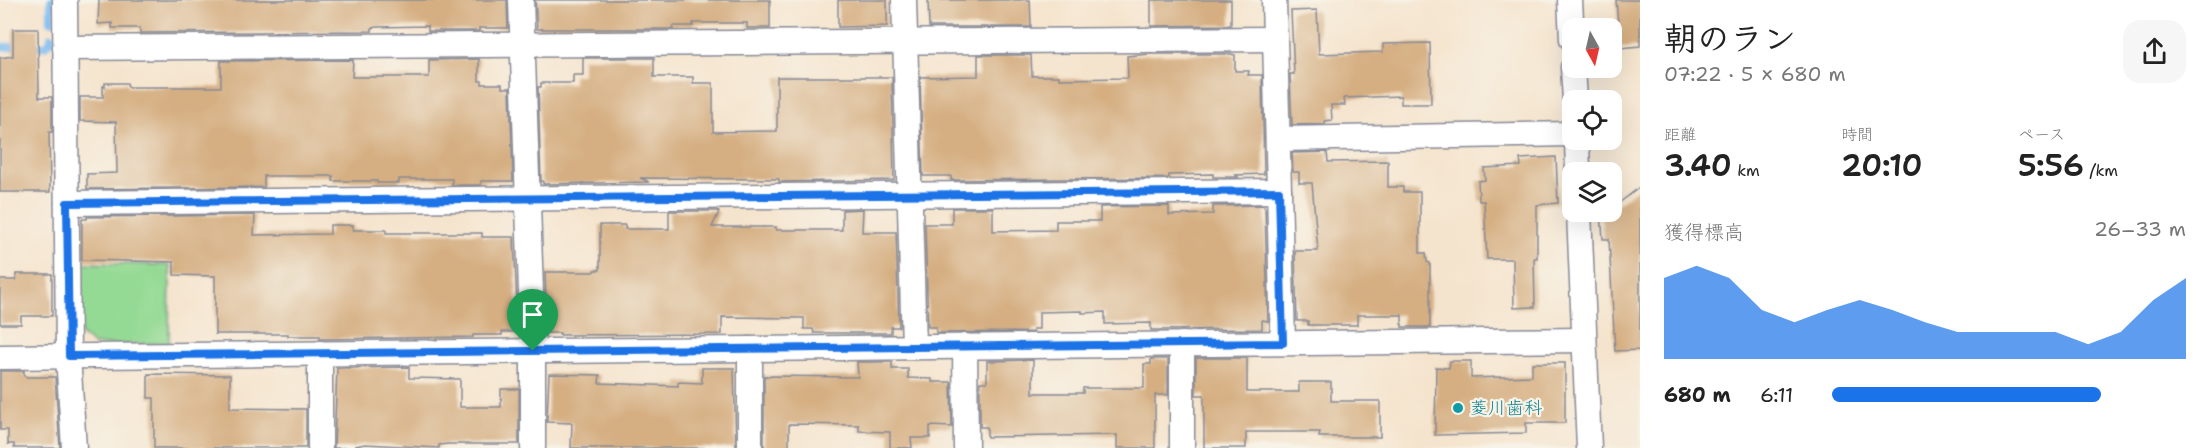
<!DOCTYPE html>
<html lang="ja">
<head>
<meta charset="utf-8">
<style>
	body { margin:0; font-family:"Shantell Sans","Klee One",sans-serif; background:#f6f6f6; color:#222; height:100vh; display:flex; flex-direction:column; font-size:22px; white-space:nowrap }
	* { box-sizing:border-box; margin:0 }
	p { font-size:20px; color:#767676 }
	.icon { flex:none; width:33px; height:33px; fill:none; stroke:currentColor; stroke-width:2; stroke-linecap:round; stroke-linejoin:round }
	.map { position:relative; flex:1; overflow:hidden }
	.side { display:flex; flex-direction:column; background:#fff; width:570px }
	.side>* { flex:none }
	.needle { width:39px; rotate:172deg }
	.fabs { position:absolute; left:1562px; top:18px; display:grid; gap:12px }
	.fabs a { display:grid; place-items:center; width:60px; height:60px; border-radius:12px; background:#fff; box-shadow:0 6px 24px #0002; font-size:30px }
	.pin { position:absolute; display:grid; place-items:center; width:51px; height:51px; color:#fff; margin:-62px -26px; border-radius:50% 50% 50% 0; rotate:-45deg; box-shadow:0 0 6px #0007 }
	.pin .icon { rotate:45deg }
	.round { display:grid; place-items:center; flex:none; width:63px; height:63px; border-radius:18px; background:#f6f6f6 }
	.overview { display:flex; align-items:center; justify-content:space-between; height:102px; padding:0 24px }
	h1 { font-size:33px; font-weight:600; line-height:45px }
	.metrics { display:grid; grid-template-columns:repeat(3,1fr); gap:9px; height:102px; padding:6px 24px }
	.metrics div { display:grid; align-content:center }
	.metrics b { font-size:30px; font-weight:600 }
	.metrics small { font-size:16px; font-weight:400 }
	.metrics p { font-size:16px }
	.chart { height:168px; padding:12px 24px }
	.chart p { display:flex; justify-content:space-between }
	.chart svg { width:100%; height:108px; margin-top:6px; fill:#1a73e8; opacity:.7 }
	ul { padding:0 24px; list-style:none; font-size:20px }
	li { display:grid; grid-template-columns:96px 72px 1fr; align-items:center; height:45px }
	li i { height:15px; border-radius:8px; background:#1a73e8 }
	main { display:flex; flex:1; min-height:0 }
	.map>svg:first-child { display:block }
	.green { fill:#95da94; stroke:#588479; stroke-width:1.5 }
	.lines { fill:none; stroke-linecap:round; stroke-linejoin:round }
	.stream { stroke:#7dbdf2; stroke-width:8 }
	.building { fill:#d5af82 }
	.minor-casing { stroke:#888a96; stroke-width:27 }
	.minor { stroke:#fff; stroke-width:24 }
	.route-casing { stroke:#fff; stroke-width:12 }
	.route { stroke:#1a73e8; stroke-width:8 }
	.culture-dot { fill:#0f9aa8; stroke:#f7f3e8; stroke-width:2 }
	.labels { text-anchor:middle; stroke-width:4.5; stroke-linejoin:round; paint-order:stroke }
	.culture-label { font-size:18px; fill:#0d838f; stroke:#f7f3e8; text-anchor:start }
</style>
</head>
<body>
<main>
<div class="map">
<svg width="1640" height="448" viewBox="0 0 1640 448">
	<rect width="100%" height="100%" fill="#f7f3e8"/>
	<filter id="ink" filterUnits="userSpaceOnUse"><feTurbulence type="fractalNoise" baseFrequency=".0167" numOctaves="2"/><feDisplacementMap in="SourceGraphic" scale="12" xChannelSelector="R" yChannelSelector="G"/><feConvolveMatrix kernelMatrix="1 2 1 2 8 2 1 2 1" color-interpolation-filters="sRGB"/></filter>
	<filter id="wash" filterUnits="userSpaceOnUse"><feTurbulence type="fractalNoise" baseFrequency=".008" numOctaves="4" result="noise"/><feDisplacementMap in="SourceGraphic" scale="24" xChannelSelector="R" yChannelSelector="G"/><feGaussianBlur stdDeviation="1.35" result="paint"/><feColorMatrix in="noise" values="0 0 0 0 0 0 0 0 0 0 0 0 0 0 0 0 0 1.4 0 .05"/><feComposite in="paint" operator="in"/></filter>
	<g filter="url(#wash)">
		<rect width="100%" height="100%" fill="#f5e4cd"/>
		<!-- green -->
		<polygon class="green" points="79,263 170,265 169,343 94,345 81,335"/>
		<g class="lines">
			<!-- stream -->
			<g class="stream">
				<polyline points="51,0 51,21"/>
				<polyline points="0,47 45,46 51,41 51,37"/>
			</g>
		</g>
		<g id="blocks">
			<!-- building -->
			<g class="building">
				<polygon points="99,0 507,0 508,28 479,28 479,31 428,31 428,26 376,27 372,28 372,31 140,33 140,28 112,28 112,23 98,24"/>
				<polygon points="535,0 770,0 770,28 747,28 747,23 693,23 693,26 673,26 673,29 537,29"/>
				<polygon points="838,0 887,0 887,26 838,27"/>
				<polygon points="928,0 1030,0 1031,27 929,27"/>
				<polygon points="1151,0 1231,0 1231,25 1151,26"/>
				<polygon points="1616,0 1640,0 1640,46 1620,48"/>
				<polygon points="1317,10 1319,54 1383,52 1383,44 1430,43 1431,104 1401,104 1401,96 1344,98 1345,105 1331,105 1332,120 1325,121 1325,124 1292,125 1290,74 1294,74 1291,11"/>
				<polygon points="13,29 38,29 39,97 52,97 52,132 49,132 50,192 0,192 0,58 13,56"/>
				<polygon points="1151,54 1231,54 1235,55 1235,71 1249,71 1248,75 1262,75 1264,174 1236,175 1238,177 1213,177 1213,174 1169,175 1169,178 951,180 951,176 923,176 920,77 978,76 978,55 1031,55 1032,76 1059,76 1059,79 1128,78 1127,56"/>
				<polygon points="583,58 654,58 654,77 693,77 693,83 713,83 713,132 777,131 777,77 892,77 894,180 779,182 779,179 640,178 649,182 543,184 543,181 541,181 538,87 541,87 541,83 573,83 573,75 583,75"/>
				<polygon points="479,59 479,81 482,81 482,84 502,84 502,88 510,88 513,181 481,181 481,185 452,185 452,179 399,179 399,183 377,183 377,181 333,181 333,176 264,176 264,187 87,189 87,174 117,173 116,122 80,121 80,97 103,97 103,86 105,87 105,83 127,83 128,87 221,87 221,61 353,60 352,77 429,77 429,60"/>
				<polygon points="1327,152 1328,162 1388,161 1388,187 1403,187 1403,192 1420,192 1420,253 1426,253 1427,262 1430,263 1430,327 1402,327 1402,315 1357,315 1357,325 1308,325 1308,321 1297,321 1295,251 1318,251 1312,183 1299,183 1299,172 1293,172 1292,153"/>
				<polygon points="1556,157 1558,203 1537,205 1537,258 1534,258 1535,307 1514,308 1513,259 1487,259 1484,201 1479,201 1478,181 1485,180 1484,168 1521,166 1520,159"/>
				<polygon points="1640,187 1640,350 1615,351 1609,239 1603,239 1601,212 1611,212 1611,209"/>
				<polygon points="1263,205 1265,208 1268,321 1262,320 1262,329 1151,330 1151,323 1105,324 1105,312 1082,313 1082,311 1039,312 1039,329 1033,329 1033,332 936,333 936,327 928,327 925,224 952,224 952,208 993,208 993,231 1056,230 1056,221 1100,221 1100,207 1169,206 1169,215 1213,214 1213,206"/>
				<polygon points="863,209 862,232 896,232 899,327 891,327 891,333 814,333 813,329 804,329 804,318 722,317 722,334 560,335 560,333 547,333 545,272 594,272 594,270 600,270 600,225 625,225 625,229 669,229 669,211 716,211 719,212 712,227 776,227 776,230 842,230 842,210"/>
				<polygon points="255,215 254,235 330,234 330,225 353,225 353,230 386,230 386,233 482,233 482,237 514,237 518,332 502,332 502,335 473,335 473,337 322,339 320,339 320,336 288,336 288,334 215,334 215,276 174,275 174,262 82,260 82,219 87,219 87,217"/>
				<polygon points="16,274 52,274 52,316 21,316 21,324 0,324 0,280 16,280"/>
				<polygon points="1196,358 1247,358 1247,392 1299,392 1299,382 1331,382 1331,401 1380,401 1380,437 1319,437 1320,432 1246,432 1246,448 1204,448 1204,395 1196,395"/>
				<polygon points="1151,359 1168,359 1168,395 1155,395 1155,448 1117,448 1117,435 987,437 987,427 980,427 980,382 987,382 987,361 1033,360 1033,393 1083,393 1083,388 1144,388 1144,364 1151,364"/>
				<polygon points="1450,361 1471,361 1471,378 1532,376 1532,363 1565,363 1565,423 1526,423 1526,433 1435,435 1436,367 1449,368"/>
				<polygon points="857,362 892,362 892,369 908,369 908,378 932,379 932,382 951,382 952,427 930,426 930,438 911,438 912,448 890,448 890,432 859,431 859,425 789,424 789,448 764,448 764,376 858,377"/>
				<polygon points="409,367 409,378 460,379 460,407 501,407 501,389 519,389 519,444 448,444 439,445 439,448 365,444 355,446 355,448 334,448 337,368"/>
				<polygon points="702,368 734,368 736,448 571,448 572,423 547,422 549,374 600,375 599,383 678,386 678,382 702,383"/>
				<polygon points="0,371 24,371 24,376 27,377 55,377 60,448 14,448 14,444 8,444 8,430 0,430"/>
				<polygon points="148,374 230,375 230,408 306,409 306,448 154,448 154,398 148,398"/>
			</g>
		</g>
	</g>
	<g filter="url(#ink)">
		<use href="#blocks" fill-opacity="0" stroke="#888a96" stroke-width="1.5"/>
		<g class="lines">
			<defs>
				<g id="minor">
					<polyline points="65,0 68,356 74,448"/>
					<polyline points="521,0 533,351 533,448"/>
					<polyline points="904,0 914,347"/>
					<polyline points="1274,0 1283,343"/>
					<polyline points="1570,0 1572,39"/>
					<polyline points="65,48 1274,39"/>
					<polyline points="1573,68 1575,100"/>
					<polyline points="1278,139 1572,134"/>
					<polyline points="1577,140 1578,172"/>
					<polyline points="67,203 1279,191"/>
					<polyline points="1579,212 1589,448"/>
					<polyline points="1182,344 1182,448"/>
					<polyline points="965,346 966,448"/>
					<polyline points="750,349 750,448"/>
					<polyline points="0,357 1584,340"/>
					<polyline points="320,448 320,353"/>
				</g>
			</defs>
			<!-- minor casing -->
			<use href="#minor" class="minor-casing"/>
			<!-- minor -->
			<use href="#minor" class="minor"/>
		</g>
	</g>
	<g class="lines" filter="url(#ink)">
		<defs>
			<polygon id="route" points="1279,191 1283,343 69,356 67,203"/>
		</defs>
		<!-- route casing -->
		<use href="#route" class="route-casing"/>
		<!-- route -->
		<use href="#route" class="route"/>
	</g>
	<!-- markers -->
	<circle class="culture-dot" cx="1458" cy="408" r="6"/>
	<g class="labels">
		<!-- culture labels -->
		<g class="culture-label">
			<text x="1470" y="414">菱川歯科</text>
		</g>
	</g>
</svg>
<div class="fabs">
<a><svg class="needle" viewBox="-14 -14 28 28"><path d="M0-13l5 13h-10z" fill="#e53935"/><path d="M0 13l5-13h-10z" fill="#767676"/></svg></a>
<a><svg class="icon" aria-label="locate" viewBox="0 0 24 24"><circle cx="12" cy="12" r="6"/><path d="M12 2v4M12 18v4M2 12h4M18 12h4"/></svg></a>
<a><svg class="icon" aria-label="layers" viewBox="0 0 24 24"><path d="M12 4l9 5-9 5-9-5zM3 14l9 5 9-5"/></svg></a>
</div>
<div class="pin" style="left:533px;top:351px;background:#1e9e55"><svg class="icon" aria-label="arrive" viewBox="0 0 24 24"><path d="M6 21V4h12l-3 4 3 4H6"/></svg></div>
</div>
<section class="side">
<div class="overview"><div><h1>朝のラン</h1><p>07:22 · 5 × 680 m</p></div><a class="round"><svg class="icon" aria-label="share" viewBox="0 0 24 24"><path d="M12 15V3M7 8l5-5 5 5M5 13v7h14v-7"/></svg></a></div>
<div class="metrics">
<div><p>距離</p><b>3.40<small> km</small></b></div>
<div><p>時間</p><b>20:10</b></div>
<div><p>ペース</p><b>5:56<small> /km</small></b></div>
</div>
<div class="chart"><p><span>獲得標高</span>26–33 m</p>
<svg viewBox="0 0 160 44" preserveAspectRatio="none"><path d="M0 44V11L10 6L20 11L30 24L40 29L50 24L60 20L70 24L80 29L90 33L100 33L110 33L120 33L130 38L140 33L150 20L160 11V44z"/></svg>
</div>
<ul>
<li><b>680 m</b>6:11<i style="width:76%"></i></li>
</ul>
</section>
</main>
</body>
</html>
